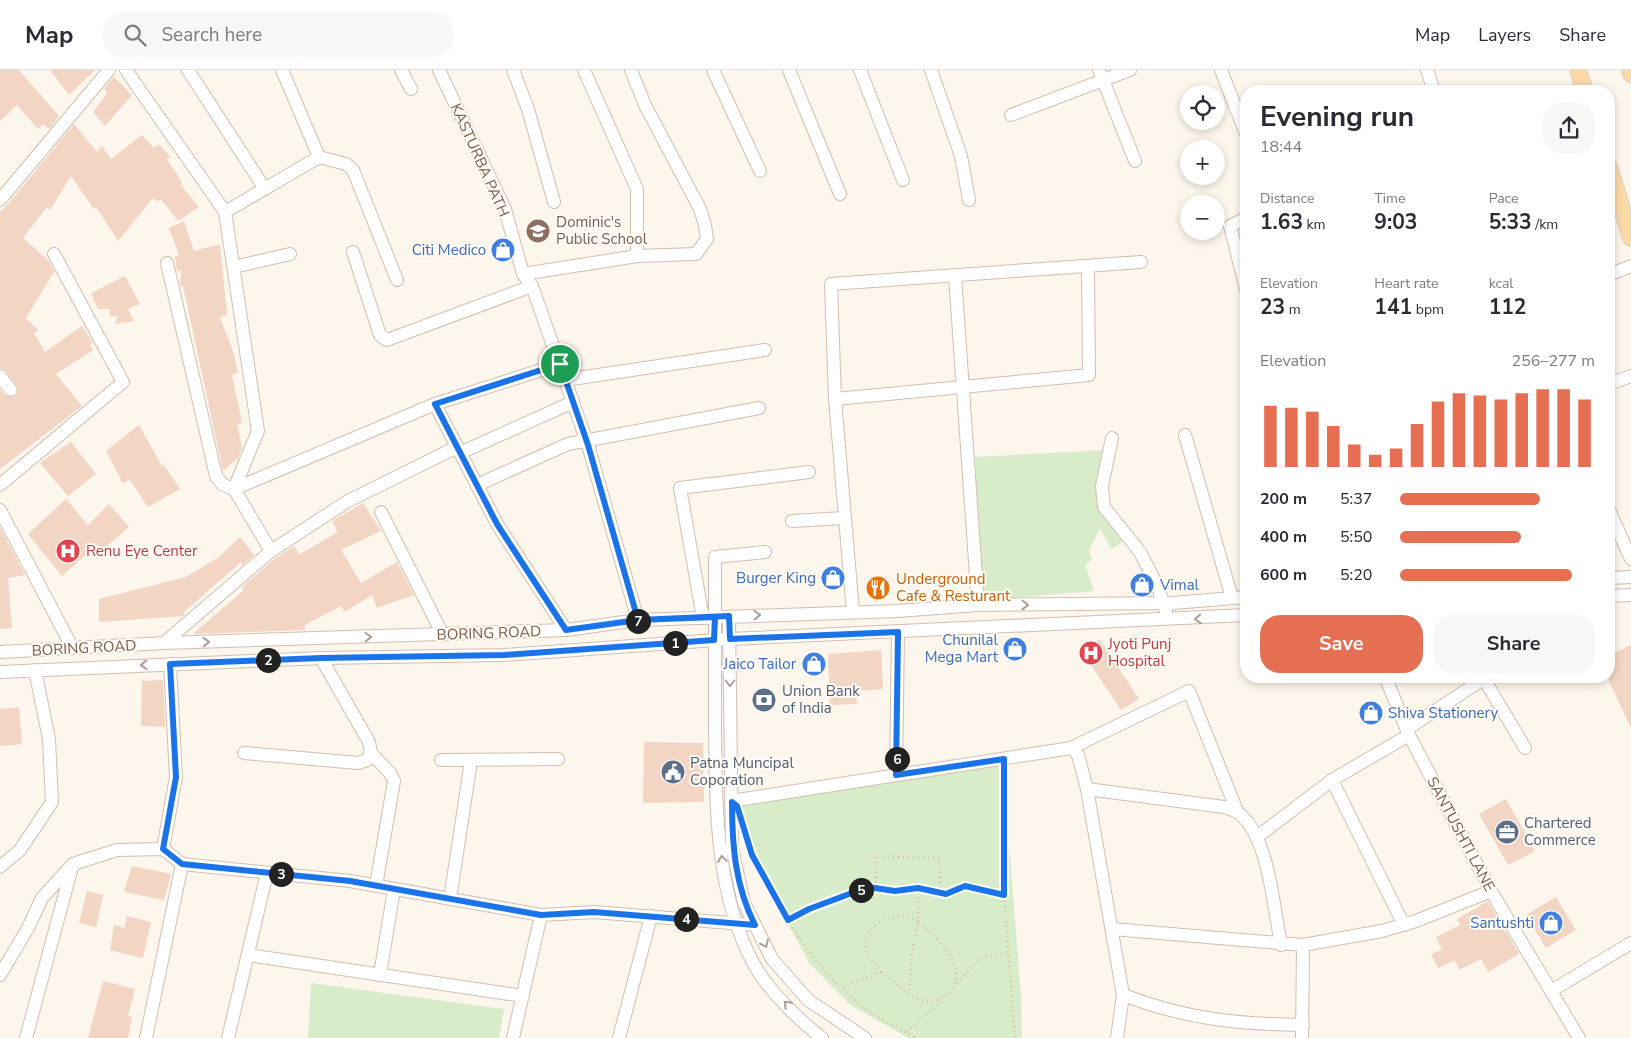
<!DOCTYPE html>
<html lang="en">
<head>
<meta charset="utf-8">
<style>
	body { margin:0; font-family:"Nunito Sans",sans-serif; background:#f7f7f7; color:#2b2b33; height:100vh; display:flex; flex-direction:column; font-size:19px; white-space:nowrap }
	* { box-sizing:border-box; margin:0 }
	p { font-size:16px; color:#7c7c81 }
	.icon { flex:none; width:28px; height:28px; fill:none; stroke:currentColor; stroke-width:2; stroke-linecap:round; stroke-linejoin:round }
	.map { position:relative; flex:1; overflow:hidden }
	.sheet { position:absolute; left:1240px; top:15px; width:375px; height:598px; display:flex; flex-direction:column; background:#fff; border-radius:20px; box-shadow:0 2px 8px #0003 }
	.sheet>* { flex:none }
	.controls { position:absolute; left:1180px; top:15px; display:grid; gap:10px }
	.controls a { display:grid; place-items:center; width:45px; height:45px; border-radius:50%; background:#fff; box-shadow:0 2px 8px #0003; font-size:25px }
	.pin { position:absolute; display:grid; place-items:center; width:42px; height:42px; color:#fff; margin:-21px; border:2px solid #fff; border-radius:50%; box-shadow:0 1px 5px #0007 }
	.km { position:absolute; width:25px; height:25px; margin:-12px; border-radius:50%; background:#222; color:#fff; font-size:14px; line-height:25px; text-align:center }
	.round { display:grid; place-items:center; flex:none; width:52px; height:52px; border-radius:20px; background:#f7f7f7 }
	.head { display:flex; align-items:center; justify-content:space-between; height:85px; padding:0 20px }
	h1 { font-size:28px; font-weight:700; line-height:38px }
	.stats { display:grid; grid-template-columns:repeat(3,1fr); gap:8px; height:85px; padding:5px 20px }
	.stats div { display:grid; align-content:center }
	.stats b { font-size:21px; font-weight:700 }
	.stats small { font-size:14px; font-weight:400 }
	.stats p { font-size:14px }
	.chart { height:140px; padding:10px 20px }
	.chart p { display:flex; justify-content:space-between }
	.chart svg { width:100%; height:90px; margin-top:5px; stroke:#e76f51; stroke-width:6 }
	.button { display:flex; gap:10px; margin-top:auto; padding:10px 20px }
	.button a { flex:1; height:58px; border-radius:20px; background:#e76f51; color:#fff; font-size:20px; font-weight:700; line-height:58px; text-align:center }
	.button a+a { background:#f7f7f7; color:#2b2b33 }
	ul { padding:0 20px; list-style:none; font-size:16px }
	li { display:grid; grid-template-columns:80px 60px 1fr; align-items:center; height:38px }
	li i { height:12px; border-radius:6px; background:#e76f51 }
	header { display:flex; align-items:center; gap:30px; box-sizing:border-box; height:70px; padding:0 25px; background:#fff; border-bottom:1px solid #e1e1e2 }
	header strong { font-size:24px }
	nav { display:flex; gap:28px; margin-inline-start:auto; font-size:18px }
	.search { width:350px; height:45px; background:#f7f7f7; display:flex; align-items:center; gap:12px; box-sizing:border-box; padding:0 18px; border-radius:20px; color:#7c7c81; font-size:19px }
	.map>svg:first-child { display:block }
	.green { fill:#d8ecc9 }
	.building { fill:#f3d5c3 }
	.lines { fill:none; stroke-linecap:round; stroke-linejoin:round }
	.minor-casing { stroke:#d1beb0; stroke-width:14 }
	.major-casing { stroke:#dad1cd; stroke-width:18 }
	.path { stroke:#d9b8a5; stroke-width:2.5; stroke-dasharray:1 4; stroke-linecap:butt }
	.minor { stroke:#fff; stroke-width:12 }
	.major { stroke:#fbd9a5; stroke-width:16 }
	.oneway { stroke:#af9d94 }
	.route-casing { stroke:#fff; stroke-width:10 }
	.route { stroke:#1a73e8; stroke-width:6 }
	.labels { text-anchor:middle; stroke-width:4; stroke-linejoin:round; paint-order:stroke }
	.street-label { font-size:15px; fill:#7a5c4d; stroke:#fffaf3 }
	.education-label { font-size:15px; fill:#785e54; stroke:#fffaf3; text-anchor:start }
	.shop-label { font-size:15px; fill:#366cbe; stroke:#fffaf3; text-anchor:end }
	.health-label { font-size:15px; fill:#be3a42; stroke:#fffaf3; text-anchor:start }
	.food-label { font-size:15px; fill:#c56008; stroke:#fffaf3; text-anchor:start }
	.service-label { font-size:15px; fill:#4e5e75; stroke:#fffaf3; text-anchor:start }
</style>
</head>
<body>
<header>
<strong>Map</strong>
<div class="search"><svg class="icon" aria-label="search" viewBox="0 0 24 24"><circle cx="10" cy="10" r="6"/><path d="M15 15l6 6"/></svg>Search here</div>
<nav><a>Map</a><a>Layers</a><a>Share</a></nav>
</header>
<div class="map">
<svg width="1631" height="968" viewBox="0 0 1631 968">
	<rect width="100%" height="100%" fill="#fdf6ec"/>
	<!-- green -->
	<g class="green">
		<polygon points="1107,380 1099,416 1126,470 1112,479 1100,459 1089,480 1092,490 1085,495 1094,521 980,531 975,387"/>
		<polygon points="1003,695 1021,926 1022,968 908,968 849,934 809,893 752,785 737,736"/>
		<polygon points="311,913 504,939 499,968 308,968"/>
	</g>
	<!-- building -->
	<g class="building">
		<polygon points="0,0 19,0 59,46 49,59 43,54 38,59 17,35 0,51"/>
		<polygon points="50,0 95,0 69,25"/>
		<polygon points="114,7 132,25 105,56 93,42 107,23 104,19"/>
		<polygon points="74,54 97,82 102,76 111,89 142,65 154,78 159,74 170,87 167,89 182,112 180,114 199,137 178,151 161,129 157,132 153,128 118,171 96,137 94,139 71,106 50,140 47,137 23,168 49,191 54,202 26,248 38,260 34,263 45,282 82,256 93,273 90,275 93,280 56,304 82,336 0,399 0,319 5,325 12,328 16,326 19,319 6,301 0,298 0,142 10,132"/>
		<polygon points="184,151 194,181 220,174 227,245 220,247 234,284 238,303 232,305 242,353 237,354 242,378 238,388 223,401 183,216 181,217 180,213 181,200 177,201 176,195 175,186 179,185 169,158"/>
		<polygon points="125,206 140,234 128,239 134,251 115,254 118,246 110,246 110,239 98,239 91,223"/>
		<polygon points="139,355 162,396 164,395 180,419 148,437 130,410 123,413 106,381"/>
		<polygon points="71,372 96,404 68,426 40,393"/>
		<polygon points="66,429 88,455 109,434 129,457 102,480 97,475 62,506 28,464"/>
		<polygon points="363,433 381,461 341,480 361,513 397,492 414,525 377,538 372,525 345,542 341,536 305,555 305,560 193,564 243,521 243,516 276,488 294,476 300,484 338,462 332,451"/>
		<polygon points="0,457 25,505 8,508 12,558 0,559"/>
		<polygon points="240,467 254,485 242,496 241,492 185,541 183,546 99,552 99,529 186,507 219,487"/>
		<polygon points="1100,570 1139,629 1121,640 1080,578"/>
		<polygon points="1631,575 1631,658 1609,611 1609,586"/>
		<polygon points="881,580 883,619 856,621 857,634 830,635 828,584"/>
		<polygon points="163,610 165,657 141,656 142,611"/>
		<polygon points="19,637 22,674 0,676 0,639"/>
		<polygon points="644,672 703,673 704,732 643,733"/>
		<polygon points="1506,729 1535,781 1508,795 1479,744"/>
		<polygon points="132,796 171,804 164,830 124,822"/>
		<polygon points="87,821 103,825 96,857 79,853"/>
		<polygon points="1556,827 1576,860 1546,878 1526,845"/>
		<polygon points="1488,831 1519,884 1488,902 1481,889 1459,900 1455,890 1438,898 1431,884 1442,880 1436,867 1460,855 1457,849"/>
		<polygon points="127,846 151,852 143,888 110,880 114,855 124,858"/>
		<polygon points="103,911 135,919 128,946 132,947 128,968 88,968"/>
	</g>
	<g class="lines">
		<defs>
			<g id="minor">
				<polyline points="126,0 225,142 258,361 234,419 271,481 164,573"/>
				<polyline points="188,0 265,119"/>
				<polyline points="401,0 411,19"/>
				<polyline points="439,0 505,139 523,204 532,216 588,375 638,550"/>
				<polyline points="513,0 528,39 554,132"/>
				<polyline points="584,0 637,119 637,186"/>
				<polyline points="713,0 760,101"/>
				<polyline points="789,0 840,124"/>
				<polyline points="860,0 903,110"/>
				<polyline points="931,0 961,86 969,130"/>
				<polyline points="1099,0 1135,91"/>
				<polyline points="1221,0 1246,64"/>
				<polyline points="1427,0 1434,21"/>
				<polyline points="1011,45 1130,0"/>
				<polyline points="319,87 346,94 353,100 397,210"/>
				<polyline points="0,130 109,0"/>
				<polyline points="225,142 319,87 282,0"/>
				<polyline points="1246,148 1230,156 1246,219"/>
				<polyline points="353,182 380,265 387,270 532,216"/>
				<polyline points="167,193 216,406 223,415 234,419 435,334 560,294"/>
				<polyline points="234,197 290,184"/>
				<polyline points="523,204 637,186 696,184 707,169 705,155 700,139 645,35 631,0"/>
				<polyline points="1609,205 1631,196"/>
				<polyline points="955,206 978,535"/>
				<polyline points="0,306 11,320"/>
				<polyline points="565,310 765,280"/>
				<polyline points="1609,314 1631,306"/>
				<polyline points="835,329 1089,305 1088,197"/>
				<polyline points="435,334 497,454 566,560"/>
				<polyline points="1185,365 1232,528"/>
				<polyline points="1112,368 1102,416 1104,437 1140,482 1158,517 1166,541"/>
				<polyline points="460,383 573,332"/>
				<polyline points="0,415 123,312 54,184"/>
				<polyline points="477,415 568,374 759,338"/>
				<polyline points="0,440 72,577"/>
				<polyline points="1609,440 1631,489"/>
				<polyline points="381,442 443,565"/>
				<polyline points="792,451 844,448"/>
				<polyline points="271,481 348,431 457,377"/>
				<path d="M 765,482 L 715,487 C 715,544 715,601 715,658 C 716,737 715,825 755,896 C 769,921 799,950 822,968"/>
				<polyline points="1609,508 1631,507"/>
				<polyline points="1609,526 1631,525"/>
				<polyline points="853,542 835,329 831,214 1141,192"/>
				<polyline points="729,547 732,778 744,833 772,889 808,930 865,968"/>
				<polyline points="703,548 680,418 809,402"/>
				<polyline points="0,582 164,573 566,560 638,550 897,541 978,535 1173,533 1246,527"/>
				<polyline points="0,602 321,588 504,585 730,569 1246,545"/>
				<polyline points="1385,606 1409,665 1491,821 1579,968"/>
				<polyline points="1484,609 1525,678"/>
				<polyline points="1407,659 1488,606"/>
				<polyline points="1071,678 1189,621 1237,741"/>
				<polyline points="244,683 358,693 367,690 371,683 369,672 321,588"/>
				<polyline points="371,683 390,703 394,711 376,816"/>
				<polyline points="441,690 558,689"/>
				<polyline points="896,705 898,562"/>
				<polyline points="1332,710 1404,855"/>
				<path d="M 1087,719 L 1224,737 C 1231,739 1239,742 1244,748 C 1269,774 1274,839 1281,875"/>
				<polyline points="731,731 1071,678 1078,685 1087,719 1123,925 1117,968"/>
				<polyline points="1257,767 1332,710 1409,665"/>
				<polyline points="163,779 176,707 170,594"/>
				<polyline points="0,797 20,780 52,732 49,669 35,600"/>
				<polyline points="450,829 471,691"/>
				<polyline points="1112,859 1303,875 1382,861 1416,851 1491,821"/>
				<polyline points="248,885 523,926"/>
				<polyline points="0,905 28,858 42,828 73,794 117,780 163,779 182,794 350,811 541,845 594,842 755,855"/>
				<polyline points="380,905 394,819"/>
				<polyline points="1551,921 1631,873"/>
				<path d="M 1123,925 C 1187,949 1235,954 1303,955"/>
				<polyline points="26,968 72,797"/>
				<polyline points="146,968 182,794"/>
				<polyline points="228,968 267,803"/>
				<polyline points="513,968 541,845"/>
				<polyline points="619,968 651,846"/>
				<polyline points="1302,968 1303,875"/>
			</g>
			<g id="major">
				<polyline points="1578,0 1585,21"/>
				<polyline points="1630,0 1631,4"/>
				<polyline points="1609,97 1631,168"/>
			</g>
		</defs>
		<!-- minor casing -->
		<use href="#minor" class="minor-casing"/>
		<!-- major casing -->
		<use href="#major" class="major-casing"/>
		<!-- path -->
		<g class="path">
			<polyline points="1004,701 1004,825 1015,968"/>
			<path d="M 746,764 C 766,827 811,896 863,937 C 879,949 899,958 916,968"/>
			<polyline points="876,818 875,786 939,788 940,823"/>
			<polyline points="789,850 809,839 868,817 895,821 918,818"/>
			<path d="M 881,902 C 905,921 923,945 953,920 C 964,888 939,872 918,851 L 918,818 L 946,824 L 965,816 L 1004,825"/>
			<polyline points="957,913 982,887 1009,882"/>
			<path d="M 843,917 L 881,902 C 875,895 869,888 866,879 C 861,860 886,843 904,846 C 909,847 914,850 918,851 L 912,882 L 909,924"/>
			<polyline points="907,962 944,929"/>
		</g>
		<!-- minor -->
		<use href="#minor" class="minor"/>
		<!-- major -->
		<use href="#major" class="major"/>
	</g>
	<!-- one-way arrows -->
	<defs><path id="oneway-chevron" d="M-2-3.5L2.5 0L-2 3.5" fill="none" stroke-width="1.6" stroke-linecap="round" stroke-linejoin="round" transform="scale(1.25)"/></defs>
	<g class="oneway">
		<use href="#oneway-chevron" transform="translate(1025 535)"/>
		<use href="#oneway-chevron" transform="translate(757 545) rotate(-2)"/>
		<use href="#oneway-chevron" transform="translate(1198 549) rotate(176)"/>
		<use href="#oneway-chevron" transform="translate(368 567) rotate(-2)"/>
		<use href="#oneway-chevron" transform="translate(206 572) rotate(-2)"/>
		<use href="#oneway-chevron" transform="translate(144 595) rotate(178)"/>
		<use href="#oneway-chevron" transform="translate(730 613) rotate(90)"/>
		<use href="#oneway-chevron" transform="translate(722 789) rotate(-98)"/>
		<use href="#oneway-chevron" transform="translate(765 874) rotate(64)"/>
		<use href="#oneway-chevron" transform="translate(787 934) rotate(-134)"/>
	</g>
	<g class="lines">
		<defs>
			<path id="route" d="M 560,294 L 588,375 L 638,550 L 715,547 L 714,570 L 504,585 L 321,588 L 170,594 L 176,707 L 163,779 L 182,794 L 350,811 L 541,845 L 594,842 L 755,855 C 735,816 732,775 732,732 L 737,736 L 752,785 L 788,850 L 809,839 L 868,817 L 895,821 L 918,818 L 946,824 L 965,816 L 1004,825 L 1004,689 L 896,705 L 898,562 L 730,569 L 729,546 L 638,550 L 566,560 L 497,454 L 435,334 L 560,294"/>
		</defs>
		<!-- route casing -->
		<use href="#route" class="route-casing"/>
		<!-- route -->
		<use href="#route" class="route"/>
	</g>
	<!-- icons -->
	<defs>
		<symbol id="school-disc" viewBox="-11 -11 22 22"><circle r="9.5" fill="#8d6e63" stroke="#fffaf3"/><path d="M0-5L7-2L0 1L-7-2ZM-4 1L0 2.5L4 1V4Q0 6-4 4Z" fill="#fff"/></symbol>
		<symbol id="shop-disc" viewBox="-11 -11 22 22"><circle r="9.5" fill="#3f7fe0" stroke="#fffaf3"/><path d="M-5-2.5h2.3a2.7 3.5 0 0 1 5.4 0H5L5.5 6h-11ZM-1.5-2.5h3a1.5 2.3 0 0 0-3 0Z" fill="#fff"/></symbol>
		<symbol id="hospital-disc" viewBox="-11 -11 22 22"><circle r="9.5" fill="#e0444e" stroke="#fffaf3"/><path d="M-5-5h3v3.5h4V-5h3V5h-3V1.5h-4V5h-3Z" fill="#fff"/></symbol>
		<symbol id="restaurant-disc" viewBox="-11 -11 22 22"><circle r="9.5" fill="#e8710a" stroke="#fffaf3"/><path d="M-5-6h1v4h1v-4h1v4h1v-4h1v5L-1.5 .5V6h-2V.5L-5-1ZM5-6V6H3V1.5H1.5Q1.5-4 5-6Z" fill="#fff"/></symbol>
		<symbol id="bank-disc" viewBox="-11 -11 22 22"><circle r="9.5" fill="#5c6f8a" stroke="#fffaf3"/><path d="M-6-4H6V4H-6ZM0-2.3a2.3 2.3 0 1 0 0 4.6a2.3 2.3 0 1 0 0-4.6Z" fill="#fff"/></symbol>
		<symbol id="civic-disc" viewBox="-11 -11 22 22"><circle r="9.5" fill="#5c6f8a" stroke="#fffaf3"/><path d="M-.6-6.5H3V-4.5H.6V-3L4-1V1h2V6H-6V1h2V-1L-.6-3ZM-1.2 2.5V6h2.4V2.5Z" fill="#fff"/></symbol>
		<symbol id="office-disc" viewBox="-11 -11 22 22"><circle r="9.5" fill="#5c6f8a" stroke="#fffaf3"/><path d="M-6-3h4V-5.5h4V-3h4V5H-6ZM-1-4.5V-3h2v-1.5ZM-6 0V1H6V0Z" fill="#fff"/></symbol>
	</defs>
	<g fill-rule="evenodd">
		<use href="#school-disc" x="524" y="147" width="28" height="28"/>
		<use href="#shop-disc" x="489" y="166" width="28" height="28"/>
		<use href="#hospital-disc" x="54" y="467" width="28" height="28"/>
		<use href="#shop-disc" x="819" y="494" width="28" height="28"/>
		<use href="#shop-disc" x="1128" y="501" width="28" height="28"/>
		<use href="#restaurant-disc" x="864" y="504" width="28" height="28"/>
		<use href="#shop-disc" x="1001" y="565" width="28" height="28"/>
		<use href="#hospital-disc" x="1077" y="569" width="28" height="28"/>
		<use href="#shop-disc" x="800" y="580" width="28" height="28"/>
		<use href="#bank-disc" x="750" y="616" width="28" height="28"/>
		<use href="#shop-disc" x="1357" y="629" width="28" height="28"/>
		<use href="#civic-disc" x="659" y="688" width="28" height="28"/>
		<use href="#office-disc" x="1493" y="748" width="28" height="28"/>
		<use href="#shop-disc" x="1537" y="839" width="28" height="28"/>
	</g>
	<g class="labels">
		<!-- street labels -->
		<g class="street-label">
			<text transform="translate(480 90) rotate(66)" y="5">KASTURBA PATH</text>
			<text transform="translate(489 563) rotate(-2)" y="5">BORING ROAD</text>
			<text transform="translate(84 578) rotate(-3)" y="5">BORING ROAD</text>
			<text transform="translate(1461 764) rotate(62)" y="5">SANTUSHTI LANE</text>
		</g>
		<!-- education labels -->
		<g class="education-label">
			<text x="556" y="157">Dominic's<tspan x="556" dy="17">Public School</tspan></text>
		</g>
		<!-- shop labels -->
		<g class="shop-label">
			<text x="486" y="185">Citi Medico</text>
			<text x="816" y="513">Burger King</text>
			<text x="1160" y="520" text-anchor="start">Vimal</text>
			<text x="998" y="575">Chunilal<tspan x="998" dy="17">Mega Mart</tspan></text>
			<text x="796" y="599">Jaico Tailor</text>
			<text x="1388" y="648" text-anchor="start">Shiva Stationery</text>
			<text x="1534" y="858">Santushti</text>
		</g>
		<!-- health labels -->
		<g class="health-label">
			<text x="86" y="486">Renu Eye Center</text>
			<text x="1108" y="579">Jyoti Punj<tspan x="1108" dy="17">Hospital</tspan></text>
		</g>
		<!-- food labels -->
		<g class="food-label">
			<text x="896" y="514">Underground<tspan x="896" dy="17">Cafe &amp; Resturant</tspan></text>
		</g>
		<!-- service labels -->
		<g class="service-label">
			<text x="782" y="626">Union Bank<tspan x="782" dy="17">of India</tspan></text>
			<text x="690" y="698">Patna Muncipal<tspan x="690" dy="17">Coporation</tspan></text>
			<text x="1524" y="758">Chartered<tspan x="1524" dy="17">Commerce</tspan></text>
		</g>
	</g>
</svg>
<div class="controls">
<a><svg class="icon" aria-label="locate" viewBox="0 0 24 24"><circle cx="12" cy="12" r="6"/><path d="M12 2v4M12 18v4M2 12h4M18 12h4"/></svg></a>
<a>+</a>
<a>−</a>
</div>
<div class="pin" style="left:560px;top:294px;background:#1e9e55"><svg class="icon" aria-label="arrive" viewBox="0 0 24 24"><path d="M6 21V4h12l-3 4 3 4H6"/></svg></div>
<b class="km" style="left:675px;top:573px">1</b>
<b class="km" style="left:268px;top:590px">2</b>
<b class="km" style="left:281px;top:804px">3</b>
<b class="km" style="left:686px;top:849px">4</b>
<b class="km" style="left:861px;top:820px">5</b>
<b class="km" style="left:897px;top:689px">6</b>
<b class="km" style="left:638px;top:551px">7</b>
<section class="sheet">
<div class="head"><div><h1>Evening run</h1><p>18:44</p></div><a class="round"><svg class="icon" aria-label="share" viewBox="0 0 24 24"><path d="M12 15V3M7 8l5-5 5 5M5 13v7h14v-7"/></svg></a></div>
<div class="stats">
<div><p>Distance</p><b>1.63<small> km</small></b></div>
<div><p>Time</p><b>9:03</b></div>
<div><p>Pace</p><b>5:33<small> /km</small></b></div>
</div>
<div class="stats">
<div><p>Elevation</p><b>23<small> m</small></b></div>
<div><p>Heart rate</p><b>141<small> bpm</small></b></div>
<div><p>kcal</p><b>112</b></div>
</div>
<div class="chart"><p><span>Elevation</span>256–277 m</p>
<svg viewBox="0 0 160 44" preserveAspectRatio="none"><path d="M5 44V14M15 44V15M25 44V17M35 44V24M45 44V33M55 44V38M65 44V35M75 44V23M85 44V12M95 44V8M105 44V9M115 44V11M125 44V8M135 44V6M145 44V6M155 44V11"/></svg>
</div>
<ul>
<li><b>200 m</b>5:37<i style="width:72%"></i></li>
<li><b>400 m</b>5:50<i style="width:62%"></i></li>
<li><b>600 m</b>5:20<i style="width:88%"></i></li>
</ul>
<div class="button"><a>Save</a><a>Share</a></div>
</section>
</div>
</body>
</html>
